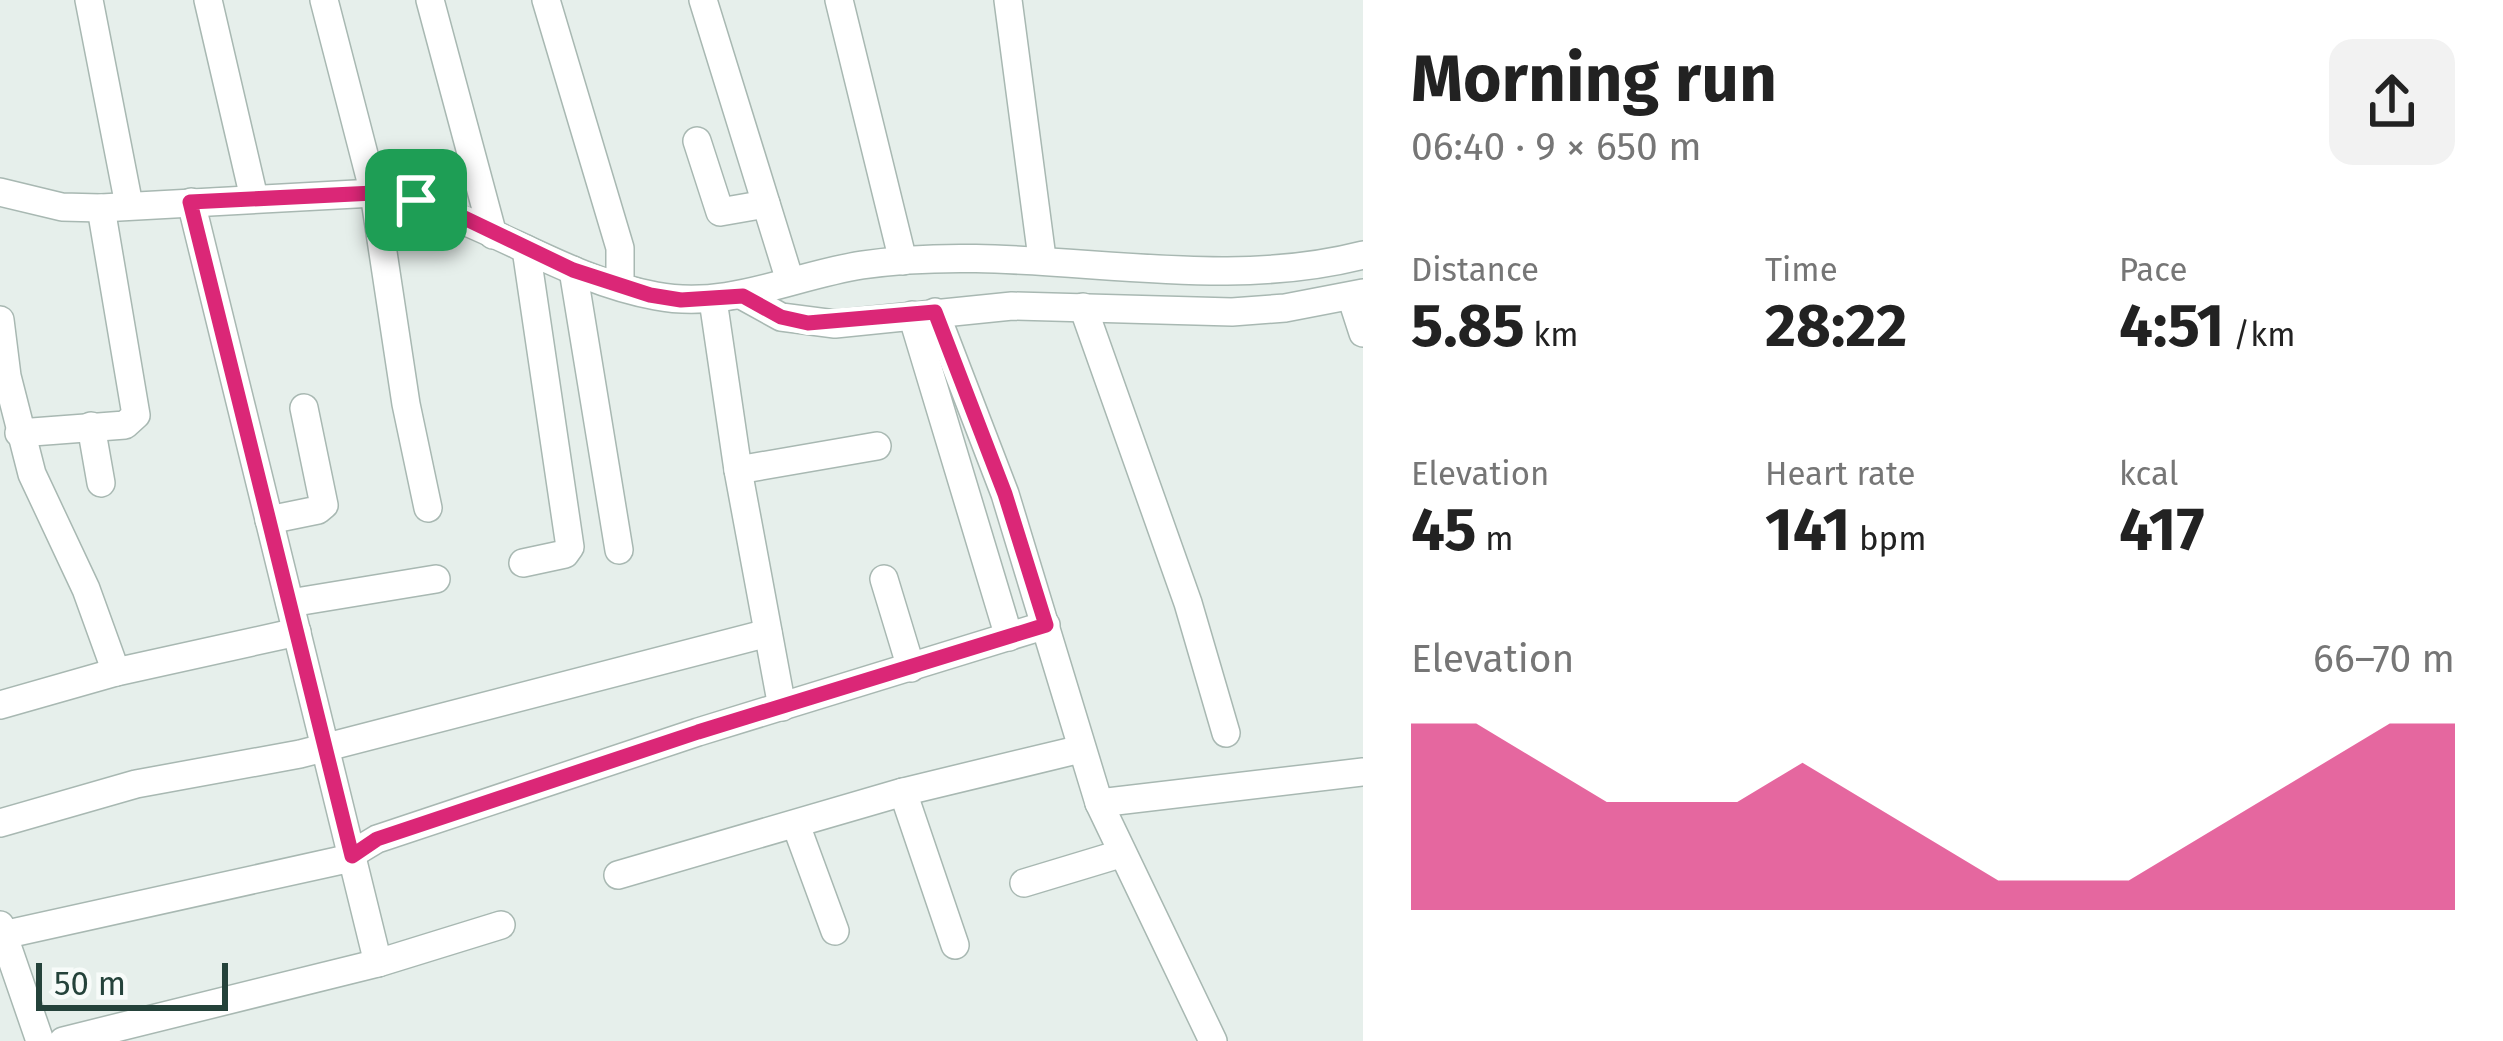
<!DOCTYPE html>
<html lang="en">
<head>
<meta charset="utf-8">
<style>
	body { margin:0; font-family:"Fira Sans",sans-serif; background:#f2f2f2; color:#222; height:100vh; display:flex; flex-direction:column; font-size:45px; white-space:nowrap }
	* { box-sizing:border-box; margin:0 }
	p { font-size:39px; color:#767676 }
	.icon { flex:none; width:66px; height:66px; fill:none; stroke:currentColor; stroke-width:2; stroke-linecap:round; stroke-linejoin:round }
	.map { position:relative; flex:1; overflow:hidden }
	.side { display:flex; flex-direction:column; background:#fff; width:1140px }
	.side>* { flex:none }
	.scale { position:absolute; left:36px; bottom:30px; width:192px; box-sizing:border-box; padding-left:12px; border:6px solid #24423a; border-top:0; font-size:33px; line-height:42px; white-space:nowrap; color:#24423a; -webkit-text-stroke:9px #f7fbf9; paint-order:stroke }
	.pin { position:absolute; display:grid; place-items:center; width:102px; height:102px; color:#fff; margin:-51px; border-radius:24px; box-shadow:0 6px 18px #0006 }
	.round { display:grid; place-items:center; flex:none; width:126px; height:126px; border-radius:24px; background:#f2f2f2 }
	.summary { display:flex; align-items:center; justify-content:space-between; height:204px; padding:0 48px }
	h1 { font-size:66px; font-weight:700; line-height:90px }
	.metrics { display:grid; grid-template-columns:repeat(3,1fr); gap:18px; height:204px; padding:12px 48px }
	.metrics div { display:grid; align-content:center }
	.metrics b { font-size:60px; font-weight:700 }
	.metrics small { font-size:33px; font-weight:400 }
	.metrics p { font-size:33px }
	.chart { height:336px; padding:24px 48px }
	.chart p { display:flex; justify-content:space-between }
	.chart svg { width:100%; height:216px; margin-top:12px; fill:#db2777; opacity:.7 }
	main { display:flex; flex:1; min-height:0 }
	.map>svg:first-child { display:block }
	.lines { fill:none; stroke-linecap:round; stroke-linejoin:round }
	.minor-casing { stroke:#a8b8b2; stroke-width:30 }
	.minor { stroke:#fff; stroke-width:27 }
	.route-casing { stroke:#fff; stroke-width:24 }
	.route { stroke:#db2777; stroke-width:15 }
</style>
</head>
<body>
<main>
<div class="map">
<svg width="1363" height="1041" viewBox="0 0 1363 1041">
	<rect width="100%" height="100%" fill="#e6efeb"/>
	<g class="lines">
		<defs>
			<g id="minor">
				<polyline points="89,0 129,205"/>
				<polyline points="208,0 254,198"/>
				<polyline points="324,0 374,193 406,404 428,508"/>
				<polyline points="430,0 493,235"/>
				<polyline points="546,0 620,248 620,285"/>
				<polyline points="703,0 790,281"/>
				<polyline points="839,0 903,261"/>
				<polyline points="1008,0 1042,258"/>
				<polyline points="697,141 720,212 766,204"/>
				<path d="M 0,192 L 62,207 L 101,208 L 374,193 C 475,210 556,278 656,296 C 728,310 792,276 862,265 C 1029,240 1199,297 1363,255"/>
				<polyline points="191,202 378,963"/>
				<polyline points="573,270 619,550"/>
				<polyline points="743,296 781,317 835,324 1012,306 1232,312 1285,308 1363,293"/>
				<polyline points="1351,296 1363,333"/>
				<polyline points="713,300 738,470 782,707"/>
				<polyline points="1083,307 1188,603 1226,733"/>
				<polyline points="935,312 1005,494 1099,803 1213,1041"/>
				<polyline points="912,315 1009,637"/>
				<polyline points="0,320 7,376 32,474 86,589 116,672"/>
				<polyline points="91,426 101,483"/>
				<polyline points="19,433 125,425 136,415 101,208"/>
				<polyline points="738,470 877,446"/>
				<polyline points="269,520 318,510 324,505 304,408"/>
				<polyline points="523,563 565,554 570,547 526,249"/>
				<polyline points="884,579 911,668"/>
				<polyline points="290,603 436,579"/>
				<polyline points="0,705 116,672 297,632"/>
				<polyline points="903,792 955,945"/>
				<polyline points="1099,803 1363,772"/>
				<polyline points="0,823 136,784 300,754 768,633"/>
				<polyline points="796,825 835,931"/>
				<polyline points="618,875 903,792 1081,749"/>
				<polyline points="1024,883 1120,854"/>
				<polyline points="0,925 40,1041"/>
				<polyline points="3,935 342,860 377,839 698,732 1046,625"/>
				<polyline points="63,1041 378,963 501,925"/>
			</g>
		</defs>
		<!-- minor casing -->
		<use href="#minor" class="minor-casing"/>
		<!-- minor -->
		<use href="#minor" class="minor"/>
	</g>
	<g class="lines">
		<defs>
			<polygon id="route" points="374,193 416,200 456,214 573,270 650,295 681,300 743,296 781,317 808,323 935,312 1005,494 1046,625 698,732 377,839 352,856 190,202"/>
		</defs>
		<!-- route casing -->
		<use href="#route" class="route-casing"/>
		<!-- route -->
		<use href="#route" class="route"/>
	</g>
</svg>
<div class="scale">50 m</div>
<div class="pin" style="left:416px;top:200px;background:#1e9e55"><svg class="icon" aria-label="arrive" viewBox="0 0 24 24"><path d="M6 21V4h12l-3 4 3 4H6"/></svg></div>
</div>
<section class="side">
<div class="summary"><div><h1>Morning run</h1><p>06:40 · 9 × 650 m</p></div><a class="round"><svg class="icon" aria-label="share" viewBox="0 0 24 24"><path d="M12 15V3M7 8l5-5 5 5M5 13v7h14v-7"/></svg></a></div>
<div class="metrics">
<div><p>Distance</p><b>5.85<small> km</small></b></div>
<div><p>Time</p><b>28:22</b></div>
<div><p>Pace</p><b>4:51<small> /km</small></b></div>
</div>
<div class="metrics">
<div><p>Elevation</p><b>45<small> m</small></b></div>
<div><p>Heart rate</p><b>141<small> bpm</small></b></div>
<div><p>kcal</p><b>417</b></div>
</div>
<div class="chart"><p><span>Elevation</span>66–70 m</p>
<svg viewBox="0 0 160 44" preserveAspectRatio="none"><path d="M0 44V6L10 6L20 14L30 22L40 22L50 22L60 14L70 22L80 30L90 38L100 38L110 38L120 30L130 22L140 14L150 6L160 6V44z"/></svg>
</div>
</section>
</main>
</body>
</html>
